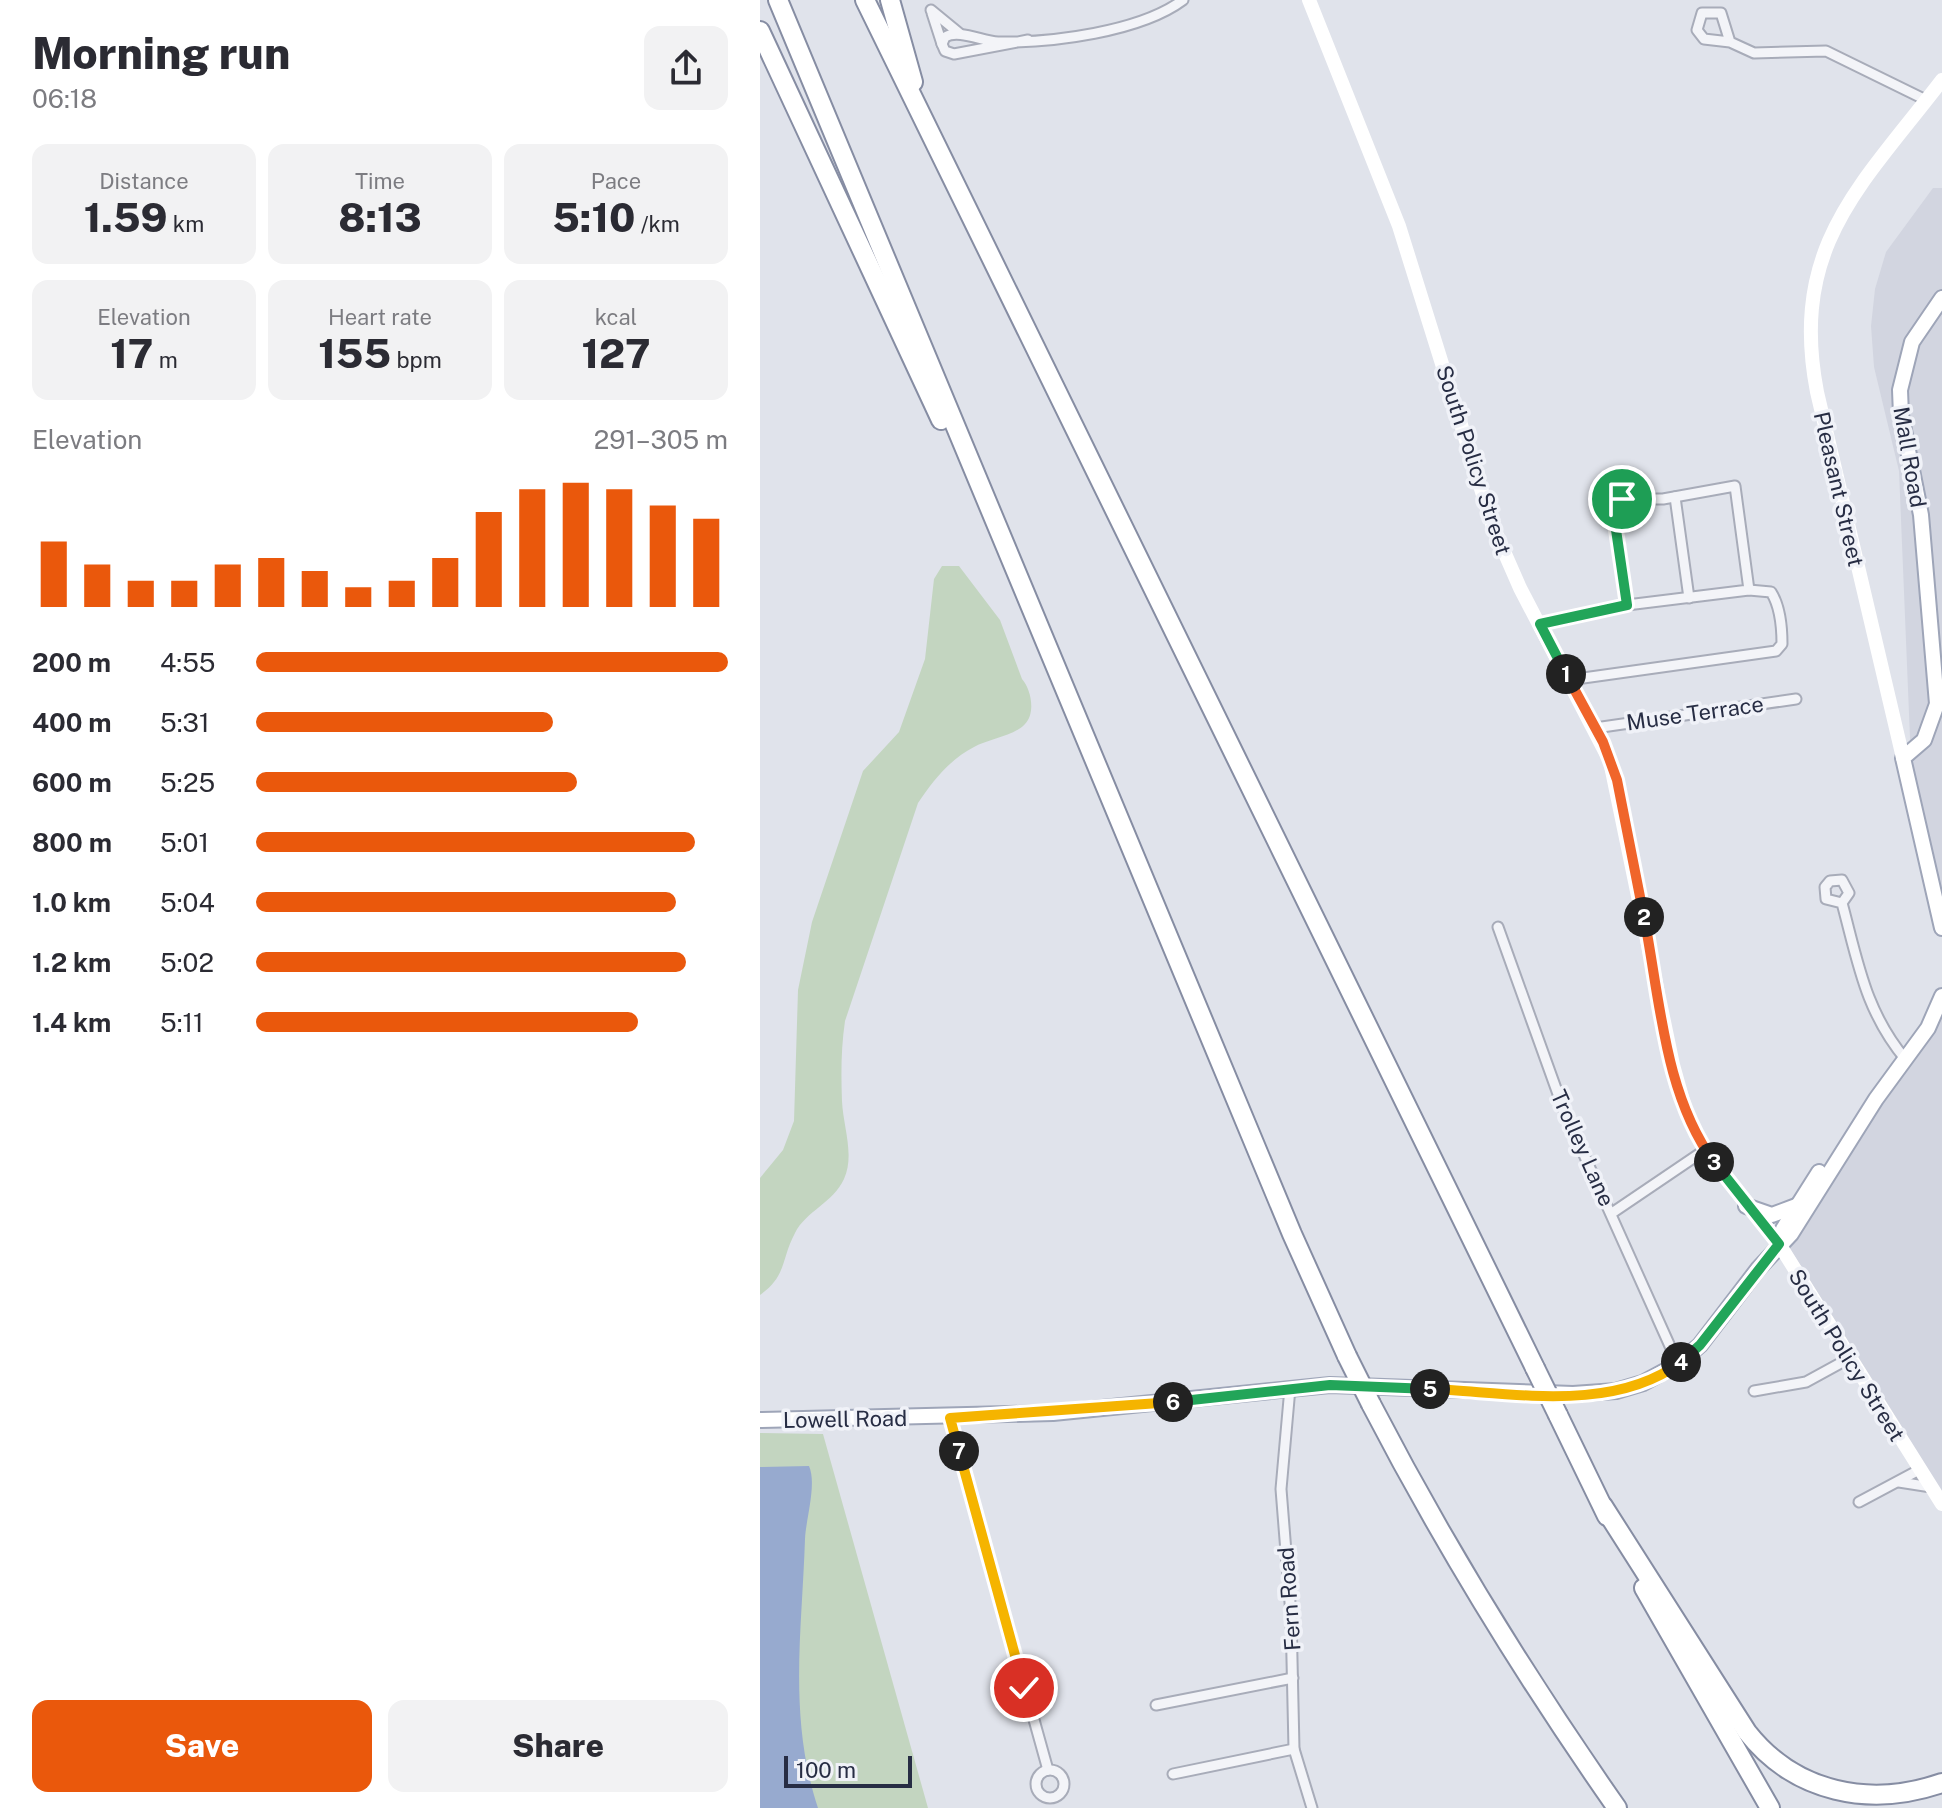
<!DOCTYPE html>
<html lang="en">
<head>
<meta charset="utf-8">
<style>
	body { margin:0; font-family:"Public Sans",sans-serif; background:#f2f2f3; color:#2b2b33; height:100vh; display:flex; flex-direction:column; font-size:30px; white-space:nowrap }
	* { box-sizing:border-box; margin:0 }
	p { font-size:26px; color:#7c7c81 }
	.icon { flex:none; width:44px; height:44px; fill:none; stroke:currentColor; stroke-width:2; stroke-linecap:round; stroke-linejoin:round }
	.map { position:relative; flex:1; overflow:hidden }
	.drawer { display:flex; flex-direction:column; background:#fff; width:760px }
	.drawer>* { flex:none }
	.scale { position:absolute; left:24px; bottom:20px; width:128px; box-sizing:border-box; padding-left:8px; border:4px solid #272d44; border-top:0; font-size:22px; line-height:28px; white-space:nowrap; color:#272d44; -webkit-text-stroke:6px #f0f2f8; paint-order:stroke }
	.pin { position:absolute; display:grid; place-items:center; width:68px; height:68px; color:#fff; margin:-34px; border:4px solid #fff; border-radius:50%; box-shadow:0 2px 8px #0007 }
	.km { position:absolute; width:40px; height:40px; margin:-20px; border-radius:50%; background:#222; color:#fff; font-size:22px; line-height:40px; text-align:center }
	.round { display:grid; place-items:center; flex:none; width:84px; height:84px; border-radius:16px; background:#f2f2f3 }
	.head { display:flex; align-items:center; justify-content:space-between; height:136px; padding:0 32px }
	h1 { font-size:44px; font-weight:800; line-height:60px }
	.figures { display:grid; grid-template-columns:repeat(3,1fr); gap:12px; height:136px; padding:8px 32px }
	.figures div { display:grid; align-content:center; border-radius:16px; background:#f2f2f3; text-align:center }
	.figures b { font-size:40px; font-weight:800 }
	.figures small { font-size:22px; font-weight:400 }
	.figures p { font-size:22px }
	.chart { height:224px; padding:16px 32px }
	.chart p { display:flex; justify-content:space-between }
	.chart svg { width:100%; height:144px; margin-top:8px; stroke:#ea580c; stroke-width:6 }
	.cta { display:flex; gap:16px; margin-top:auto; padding:16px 32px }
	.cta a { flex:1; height:92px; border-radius:16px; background:#ea580c; color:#fff; font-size:32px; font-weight:800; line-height:92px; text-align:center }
	.cta a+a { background:#f2f2f3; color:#2b2b33 }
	ul { padding:0 32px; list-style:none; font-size:26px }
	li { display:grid; grid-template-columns:128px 96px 1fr; align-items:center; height:60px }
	li i { height:20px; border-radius:10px; background:#ea580c }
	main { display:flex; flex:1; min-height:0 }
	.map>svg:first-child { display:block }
	.built { fill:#d2d5e0 }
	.green { fill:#c3d5c0 }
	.water { fill:#97aacf }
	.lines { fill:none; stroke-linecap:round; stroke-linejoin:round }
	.street-casing { stroke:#a8acb9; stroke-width:13 }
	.primary-casing { stroke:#9ea5b8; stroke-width:18 }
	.highway-casing { stroke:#868da3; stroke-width:22 }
	.street { stroke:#f3f4f8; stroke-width:9 }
	.secondary { stroke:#fff; stroke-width:14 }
	.primary { stroke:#fff; stroke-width:14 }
	.highway { stroke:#fff; stroke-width:18 }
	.highway-bridge-casing { stroke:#868da3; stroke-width:22; stroke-linecap:butt }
	.highway-bridge { stroke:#fff; stroke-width:18 }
	.split-1-casing { stroke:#fff; stroke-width:16 }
	.split-2-casing { stroke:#fff; stroke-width:16 }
	.split-3-casing { stroke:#fff; stroke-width:16 }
	.split-4-casing { stroke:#fff; stroke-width:16 }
	.split-5-casing { stroke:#fff; stroke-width:16 }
	.split-6-casing { stroke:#fff; stroke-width:16 }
	.split-7-casing { stroke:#fff; stroke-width:16 }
	.split-8-casing { stroke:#fff; stroke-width:16 }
	.split-1 { stroke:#22a559; stroke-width:10 }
	.split-2 { stroke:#f0652b; stroke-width:10 }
	.split-3 { stroke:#f0652b; stroke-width:10 }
	.split-4 { stroke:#22a559; stroke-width:10 }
	.split-5 { stroke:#f5b400; stroke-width:10 }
	.split-6 { stroke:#22a559; stroke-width:10 }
	.split-7 { stroke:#f5b400; stroke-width:10 }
	.split-8 { stroke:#f5b400; stroke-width:10 }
	.labels { text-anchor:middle; stroke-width:7; stroke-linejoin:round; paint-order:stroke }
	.street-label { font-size:22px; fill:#272d44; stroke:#f0f2f8 }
</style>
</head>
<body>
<main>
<section class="drawer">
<div class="head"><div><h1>Morning run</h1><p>06:18</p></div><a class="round"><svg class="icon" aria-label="share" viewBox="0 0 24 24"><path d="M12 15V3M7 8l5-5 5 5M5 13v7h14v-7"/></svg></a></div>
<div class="figures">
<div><p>Distance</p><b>1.59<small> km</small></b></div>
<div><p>Time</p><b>8:13</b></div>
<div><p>Pace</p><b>5:10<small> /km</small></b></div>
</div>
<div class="figures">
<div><p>Elevation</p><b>17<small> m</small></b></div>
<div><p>Heart rate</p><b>155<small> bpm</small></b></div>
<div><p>kcal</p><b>127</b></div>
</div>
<div class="chart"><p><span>Elevation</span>291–305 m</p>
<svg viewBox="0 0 160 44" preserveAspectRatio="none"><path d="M5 44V24M15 44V31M25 44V36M35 44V36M45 44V31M55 44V29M65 44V33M75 44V38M85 44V36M95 44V29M105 44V15M115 44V8M125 44V6M135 44V8M145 44V13M155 44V17"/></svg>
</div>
<ul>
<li><b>200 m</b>4:55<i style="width:100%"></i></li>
<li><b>400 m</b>5:31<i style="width:63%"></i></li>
<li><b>600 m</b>5:25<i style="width:68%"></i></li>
<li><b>800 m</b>5:01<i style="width:93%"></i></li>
<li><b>1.0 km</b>5:04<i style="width:89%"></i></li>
<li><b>1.2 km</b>5:02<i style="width:91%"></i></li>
<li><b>1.4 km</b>5:11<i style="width:81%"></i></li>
</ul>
<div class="cta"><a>Save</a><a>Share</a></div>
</section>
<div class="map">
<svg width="1182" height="1808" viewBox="0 0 1182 1808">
	<rect width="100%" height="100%" fill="#e0e3eb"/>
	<!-- built -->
	<g class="built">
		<polygon points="1173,188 1182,188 1182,896 1151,762 1139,471 1114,367 1111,326 1115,289 1126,252"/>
		<polygon points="1182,1011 1182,1492 1029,1247"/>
	</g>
	<!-- green -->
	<g class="green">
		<path d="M 182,566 L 199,566 L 240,620 L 262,679 C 271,689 276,713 265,724 C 254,736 229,739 214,747 C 189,760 173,781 158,803 L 85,1021 C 81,1048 81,1074 82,1101 C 83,1126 95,1155 84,1179 C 73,1203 46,1211 35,1233 C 21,1259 27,1276 0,1295 L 0,1178 L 23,1150 L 34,1121 L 38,990 L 52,922 L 103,771 L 139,732 L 165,659 L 174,579 Z"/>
		<polygon points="0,1433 63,1434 168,1808 0,1808"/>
	</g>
	<!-- water -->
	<path class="water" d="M 49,1466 C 57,1484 46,1518 45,1539 C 42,1632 28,1717 58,1808 L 0,1808 L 0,1467 Z"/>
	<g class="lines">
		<defs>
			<g id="street">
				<polyline points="171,10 199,33"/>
				<polyline points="172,13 182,44"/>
				<path d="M 268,40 L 194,54 L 185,51 L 182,44 L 185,37 C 198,29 222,41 238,42 C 291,43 380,32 423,0"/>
				<polyline points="970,42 961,13 942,13 937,30 944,39 970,42 994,53 1066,51 1166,100"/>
				<polyline points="915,497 929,598"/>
				<polyline points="780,624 867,605 989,590 975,486 903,499 862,499 854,504 867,605"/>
				<path d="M 809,680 L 1016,651 L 1022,644 C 1022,627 1020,606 1011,592 L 989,590"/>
				<polyline points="835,728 1036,699"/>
				<path d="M 1082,903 L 1066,899 L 1065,887 L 1070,881 L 1082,880 L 1089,893 L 1082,903 C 1098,962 1105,1011 1146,1060"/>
				<polyline points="738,927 803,1108 918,1364"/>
				<polyline points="852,1213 945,1150"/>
				<polyline points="530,1388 521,1489 531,1615 534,1749 552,1808"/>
				<polyline points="994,1391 1046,1382 1088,1359"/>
				<polyline points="190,1418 288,1770"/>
				<polyline points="1139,1482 1171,1487"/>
				<polyline points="1099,1502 1159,1470"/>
				<polyline points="396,1705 533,1678"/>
				<circle cx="290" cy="1784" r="14"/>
				<polyline points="413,1774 534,1749"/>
			</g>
			<g id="primary">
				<polyline points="1182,298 1152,342 1140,390 1141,415 1161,515 1177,704 1164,740 1143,758 1182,928"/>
				<polyline points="986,1206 1012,1215 1036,1206"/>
				<polyline points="1019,1244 1023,1229 1059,1172"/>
				<polyline points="0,1420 293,1413 570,1385 813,1394 856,1391 883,1383 918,1364 940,1345 998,1269 1031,1234 1116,1099 1168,1028 1182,996"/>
			</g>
			<g id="highway">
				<polyline points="18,0 532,1234 587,1356"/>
				<polyline points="105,0 775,1368"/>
				<polyline points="130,0 153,82"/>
				<polyline points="0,31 181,420"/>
				<path d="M 611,1404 C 684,1545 766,1678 857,1808"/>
				<polyline points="798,1415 847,1516"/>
				<path d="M 843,1506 L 987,1732 C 1035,1793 1110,1808 1182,1783"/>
				<polyline points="884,1588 1010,1808"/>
			</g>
		</defs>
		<!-- street casing -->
		<use href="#street" class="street-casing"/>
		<!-- primary casing -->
		<use href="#primary" class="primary-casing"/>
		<!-- highway casing -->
		<use href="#highway" class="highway-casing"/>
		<!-- street -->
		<use href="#street" class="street"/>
		<!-- secondary -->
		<g class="secondary">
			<polyline points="549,0 639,226 732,524 760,588 850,761 913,1065 927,1115 945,1150 1019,1244 1182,1504"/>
			<path d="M 1143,758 L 1057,392 C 1029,246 1101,186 1182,80"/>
		</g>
		<!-- primary -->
		<use href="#primary" class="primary"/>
		<!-- highway -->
		<use href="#highway" class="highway"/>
		<defs>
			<g id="highway-bridge">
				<polyline points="587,1356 611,1404"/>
				<polyline points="775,1368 798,1415"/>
			</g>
		</defs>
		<!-- highway-bridge casing -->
		<use href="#highway-bridge" class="highway-bridge-casing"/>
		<!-- highway-bridge -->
		<use href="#highway-bridge" class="highway-bridge"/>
	</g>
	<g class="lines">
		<defs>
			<polyline id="split-1" points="806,674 780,624 867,605 854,516 854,504 862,499"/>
			<polyline id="split-2" points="806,674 843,742 857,780 884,917"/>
			<path id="split-3" d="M 884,917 C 900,998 904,1094 954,1162"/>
			<polyline id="split-4" points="921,1362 940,1345 1019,1244 954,1162"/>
			<path id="split-5" d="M 670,1389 C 750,1392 852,1414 921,1362"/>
			<polyline id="split-6" points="413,1402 570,1385 670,1389"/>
			<polyline id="split-7" points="199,1451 190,1418 413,1402"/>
			<polyline id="split-8" points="199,1451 264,1688"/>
		</defs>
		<!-- split-1 casing -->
		<use href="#split-1" class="split-1-casing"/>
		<!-- split-2 casing -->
		<use href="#split-2" class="split-2-casing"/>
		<!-- split-3 casing -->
		<use href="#split-3" class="split-3-casing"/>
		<!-- split-4 casing -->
		<use href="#split-4" class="split-4-casing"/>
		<!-- split-5 casing -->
		<use href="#split-5" class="split-5-casing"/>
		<!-- split-6 casing -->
		<use href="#split-6" class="split-6-casing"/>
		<!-- split-7 casing -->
		<use href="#split-7" class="split-7-casing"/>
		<!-- split-8 casing -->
		<use href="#split-8" class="split-8-casing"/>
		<!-- split-1 -->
		<use href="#split-1" class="split-1"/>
		<!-- split-2 -->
		<use href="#split-2" class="split-2"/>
		<!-- split-3 -->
		<use href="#split-3" class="split-3"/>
		<!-- split-4 -->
		<use href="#split-4" class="split-4"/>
		<!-- split-5 -->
		<use href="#split-5" class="split-5"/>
		<!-- split-6 -->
		<use href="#split-6" class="split-6"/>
		<!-- split-7 -->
		<use href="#split-7" class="split-7"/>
		<!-- split-8 -->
		<use href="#split-8" class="split-8"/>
	</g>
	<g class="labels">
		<!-- street labels -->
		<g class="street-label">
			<text transform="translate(1150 457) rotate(80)" y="8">Mall Road</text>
			<text transform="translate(714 460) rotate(72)" y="8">South Policy Street</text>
			<text transform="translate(1079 489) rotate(77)" y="8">Pleasant Street</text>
			<text transform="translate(935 713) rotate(-8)" y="8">Muse Terrace</text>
			<text transform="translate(823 1148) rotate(66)" y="8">Trolley Lane</text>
			<text transform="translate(1087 1355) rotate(58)" y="8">South Policy Street</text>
			<text transform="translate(85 1419) rotate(-1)" y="8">Lowell Road</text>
			<text transform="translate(529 1599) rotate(-94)" y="8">Fern Road</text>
		</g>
	</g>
</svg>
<div class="scale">100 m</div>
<div class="pin" style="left:862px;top:499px;background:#1e9e55"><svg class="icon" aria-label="arrive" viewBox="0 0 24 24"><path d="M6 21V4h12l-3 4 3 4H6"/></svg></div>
<div class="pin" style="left:264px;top:1688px;background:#d93025"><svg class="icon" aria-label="check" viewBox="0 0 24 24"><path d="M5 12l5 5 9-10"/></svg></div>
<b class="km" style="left:806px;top:674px">1</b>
<b class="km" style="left:884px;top:917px">2</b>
<b class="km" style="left:954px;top:1162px">3</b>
<b class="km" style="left:921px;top:1362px">4</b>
<b class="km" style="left:670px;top:1389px">5</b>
<b class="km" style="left:413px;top:1402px">6</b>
<b class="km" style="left:199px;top:1451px">7</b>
</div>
</main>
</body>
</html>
